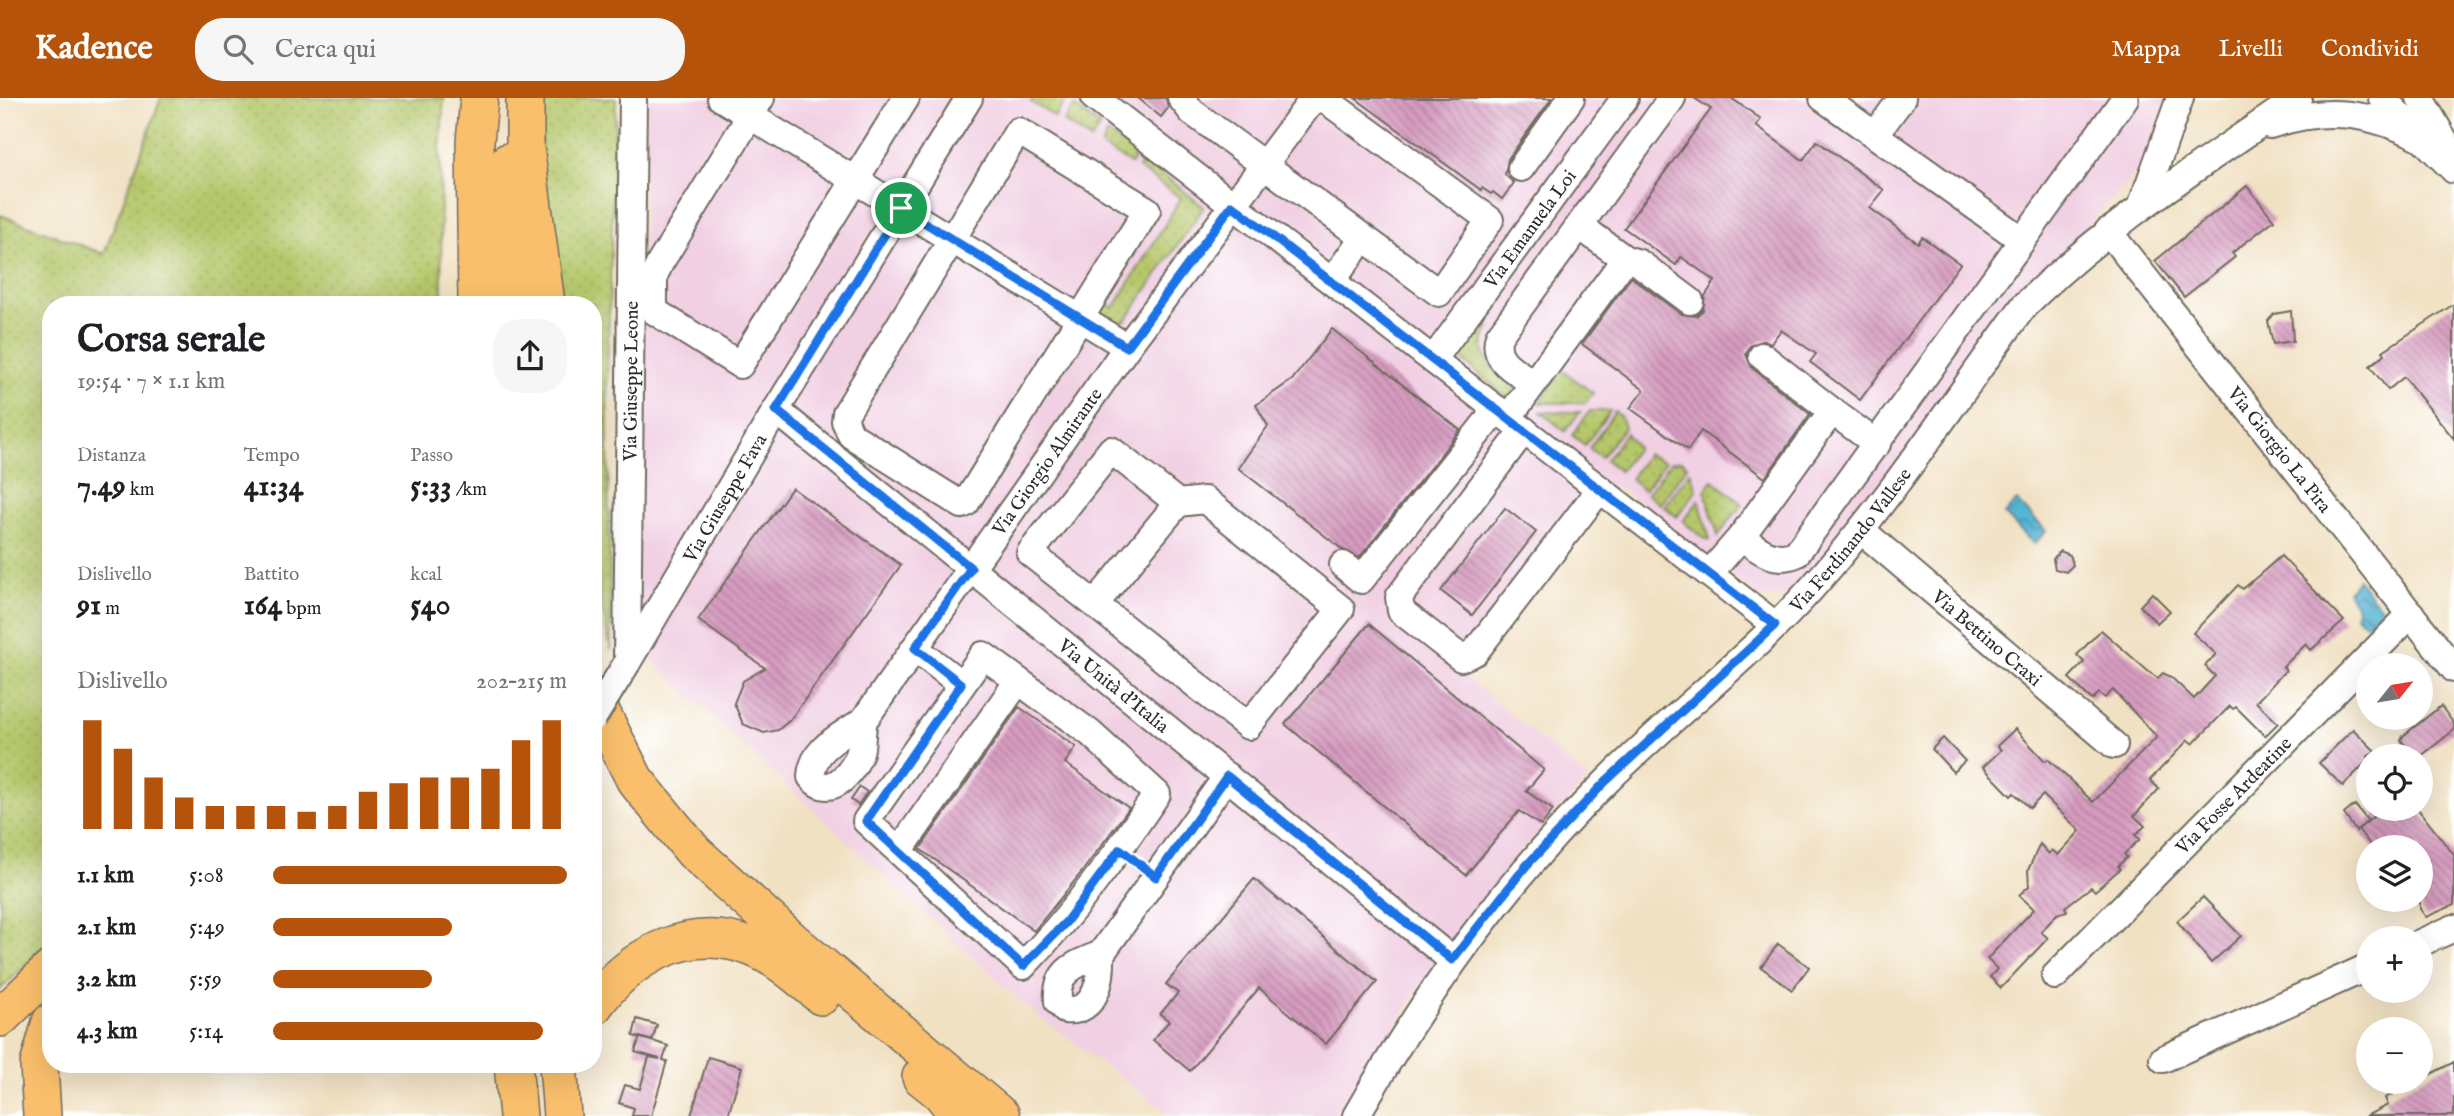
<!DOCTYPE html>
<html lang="it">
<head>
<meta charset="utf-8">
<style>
	body { margin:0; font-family:"IM FELL English",serif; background:#f6f6f6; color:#202124; height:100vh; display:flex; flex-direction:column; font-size:26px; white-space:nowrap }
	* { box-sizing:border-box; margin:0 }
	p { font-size:23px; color:#757577 }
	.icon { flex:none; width:38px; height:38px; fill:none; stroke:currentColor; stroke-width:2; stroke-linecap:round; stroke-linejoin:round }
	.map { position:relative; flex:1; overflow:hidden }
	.details { position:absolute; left:42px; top:198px; width:560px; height:777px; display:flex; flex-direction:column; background:#fff; border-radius:28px; box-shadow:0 7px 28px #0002 }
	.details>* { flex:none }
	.needle { width:46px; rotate:60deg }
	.controls { position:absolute; left:2356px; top:555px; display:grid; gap:14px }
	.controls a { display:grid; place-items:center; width:77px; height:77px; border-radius:50%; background:#fff; box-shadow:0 7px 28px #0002; font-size:35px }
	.pin { position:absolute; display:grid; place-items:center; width:60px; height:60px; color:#fff; margin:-30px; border:4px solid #fff; border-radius:50%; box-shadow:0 2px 7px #0007 }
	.round { display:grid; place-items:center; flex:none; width:74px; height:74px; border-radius:28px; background:#f6f6f6 }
	.summary { display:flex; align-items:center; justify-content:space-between; height:119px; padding:0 35px }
	h1 { font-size:38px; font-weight:700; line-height:52px }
	.figures { display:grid; grid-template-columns:repeat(3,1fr); gap:10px; height:119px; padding:7px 35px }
	.figures div { display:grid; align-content:center }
	.figures b { font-size:30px; font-weight:700 }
	.figures small { font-size:19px; font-weight:400 }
	.figures p { font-size:19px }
	.chart { height:196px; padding:14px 35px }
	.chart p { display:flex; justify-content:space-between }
	.chart svg { width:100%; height:126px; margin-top:7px; stroke:#b45309; stroke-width:6 }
	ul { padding:0 35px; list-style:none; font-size:23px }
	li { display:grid; grid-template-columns:112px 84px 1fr; align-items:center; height:52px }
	li i { height:18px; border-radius:9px; background:#b45309 }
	header { display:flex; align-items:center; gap:42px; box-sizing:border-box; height:98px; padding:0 35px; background:#b45309; color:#fff }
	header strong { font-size:33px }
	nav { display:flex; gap:38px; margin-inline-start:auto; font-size:24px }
	.search { width:490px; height:63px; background:#f6f6f6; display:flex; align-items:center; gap:18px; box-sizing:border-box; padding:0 24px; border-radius:28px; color:#757577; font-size:26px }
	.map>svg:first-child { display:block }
	.built { fill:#f1d0e3 }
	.grass { fill:url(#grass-dots); stroke:#70794a; stroke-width:2 }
	.water { fill:url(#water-waves); stroke:#407080; stroke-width:2 }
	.building { fill:url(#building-back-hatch) }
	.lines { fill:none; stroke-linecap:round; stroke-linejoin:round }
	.minor-casing { stroke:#706b60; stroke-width:30 }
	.highway-casing { stroke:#706b60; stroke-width:40 }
	.minor { stroke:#fff; stroke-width:26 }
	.highway { stroke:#f9bf6c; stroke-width:37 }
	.minor-bridge-casing { stroke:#706b60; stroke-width:30; stroke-linecap:butt }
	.minor-bridge { stroke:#fff; stroke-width:26 }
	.route-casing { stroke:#fff; stroke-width:14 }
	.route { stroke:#1a73e8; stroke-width:9 }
	.labels { text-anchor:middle; stroke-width:5; stroke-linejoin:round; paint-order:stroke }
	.street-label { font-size:19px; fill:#2b2b2b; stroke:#fff }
</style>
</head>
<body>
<header>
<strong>Kadence</strong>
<div class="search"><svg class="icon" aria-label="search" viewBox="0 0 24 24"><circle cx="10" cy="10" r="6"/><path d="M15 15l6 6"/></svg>Cerca qui</div>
<nav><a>Mappa</a><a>Livelli</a><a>Condividi</a></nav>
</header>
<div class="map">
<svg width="2454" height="1018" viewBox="0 0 2454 1018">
	<defs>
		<pattern id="grass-dots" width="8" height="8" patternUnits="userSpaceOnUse" patternTransform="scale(1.75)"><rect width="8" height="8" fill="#b5c76a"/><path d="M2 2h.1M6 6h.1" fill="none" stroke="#9cab5c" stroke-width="1.8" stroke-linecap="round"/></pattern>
		<pattern id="water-waves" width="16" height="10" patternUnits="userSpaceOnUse" patternTransform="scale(1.75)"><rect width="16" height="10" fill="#55b5d4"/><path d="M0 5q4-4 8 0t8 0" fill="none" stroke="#4793ac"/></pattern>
		<pattern id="building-back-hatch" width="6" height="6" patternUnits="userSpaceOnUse" patternTransform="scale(1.75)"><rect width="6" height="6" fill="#d79cc0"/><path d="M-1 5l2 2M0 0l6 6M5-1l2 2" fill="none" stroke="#af7f9c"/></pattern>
	</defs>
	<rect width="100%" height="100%" fill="#fff"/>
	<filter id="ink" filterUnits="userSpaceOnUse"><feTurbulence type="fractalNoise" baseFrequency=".0143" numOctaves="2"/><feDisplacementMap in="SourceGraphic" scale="14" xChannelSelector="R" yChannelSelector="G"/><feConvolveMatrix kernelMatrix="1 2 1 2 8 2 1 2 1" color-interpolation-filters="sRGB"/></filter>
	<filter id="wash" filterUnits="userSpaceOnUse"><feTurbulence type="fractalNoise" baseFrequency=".00686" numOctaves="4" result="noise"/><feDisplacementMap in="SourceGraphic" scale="28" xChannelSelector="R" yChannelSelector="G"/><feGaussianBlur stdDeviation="1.57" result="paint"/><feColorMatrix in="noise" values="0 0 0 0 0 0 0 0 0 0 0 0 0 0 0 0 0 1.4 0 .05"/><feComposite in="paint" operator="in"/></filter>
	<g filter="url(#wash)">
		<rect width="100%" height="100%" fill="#f1e1c3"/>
		<!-- built -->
		<polygon class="built" points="647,0 2167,0 2143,61 2131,81 2034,184 1882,387 1796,490 1780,499 1761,500 1616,387 1466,579 1588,681 1523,751 1450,843 1336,1018 1171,1018 1024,907 646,557 635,471"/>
		<!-- grass -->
		<g class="grass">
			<polygon points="161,0 444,0 440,50 442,206 51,206 51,844 0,892 0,117 104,156"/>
			<path d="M 540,0 L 616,0 L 607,285 L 611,552 C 583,440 593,321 593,206 L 562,206 L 542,68 Z"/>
			<polygon points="1034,0 1064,0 1066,2 1055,19 1031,4"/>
			<polygon points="1074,8 1100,28 1091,42 1064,24"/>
			<polygon points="1108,35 1136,56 1131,66 1101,48"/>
			<polygon points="1143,61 1204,109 1126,222 1117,226 1099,216 1105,205 1114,210 1181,100 1138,70"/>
			<path d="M 1481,223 L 1489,229 C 1474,257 1491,271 1513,287 L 1515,291 L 1509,298 L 1505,298 L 1461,261 L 1462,248 Z"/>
			<polygon points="1562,272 1593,295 1585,305 1539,305"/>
			<polygon points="1590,313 1610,313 1585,347 1572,337"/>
			<polygon points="1541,314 1580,314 1565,333"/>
			<polygon points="1615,314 1620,318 1624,330 1601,359 1589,350"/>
			<polygon points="1626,335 1637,350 1620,373 1606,362"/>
			<polygon points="1647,356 1665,364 1644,392 1630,381"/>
			<polygon points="1683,363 1687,368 1660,406 1647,396 1671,364"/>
			<polygon points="1690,374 1697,391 1677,419 1664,408"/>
			<polygon points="1713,382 1742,406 1718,438 1705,393"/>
			<polygon points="1699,402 1710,442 1703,440 1683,423"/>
		</g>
		<!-- water -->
		<g class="water">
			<polygon points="2017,403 2046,433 2034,446 2004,416"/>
			<polygon points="2358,481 2382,511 2366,526 2356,517 2357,509 2348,493"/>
		</g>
		<g id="blocks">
			<!-- building -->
			<g class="building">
				<polygon points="1138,0 1166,0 1168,10 1161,19"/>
				<polygon points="1355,0 1552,0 1508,61 1505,77 1514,85 1502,101 1493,94 1491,96 1482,90 1481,92"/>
				<polygon points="1694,0 1731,0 1761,21 1756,28 1803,62 1817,43 1884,92 1870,110 1918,145 1922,139 1960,166 1860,302 1810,264 1816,256 1781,232 1771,245 1764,242 1750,248 1746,256 1752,270 1810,316 1765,380 1701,333 1688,352 1630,310 1644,292 1582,246 1631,179 1681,216 1696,218 1703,212 1705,198 1715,183 1681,159 1676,167 1624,130 1711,11"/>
				<polygon points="2247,88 2274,122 2232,155 2235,159 2184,199 2155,163"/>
				<polygon points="2454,206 2454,341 2404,279 2388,292 2370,268 2385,256 2383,253"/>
				<polygon points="2291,213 2293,243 2273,246 2268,223 2274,216"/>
				<polygon points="1332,231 1460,332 1359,460 1343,452 1238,370 1268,328 1256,307 1292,282"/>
				<polygon points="792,390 901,467 790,622 778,632 764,635 743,626 734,605 743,583 765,570 698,522"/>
				<polygon points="1505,410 1536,434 1472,517 1441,493"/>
				<polygon points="2060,453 2070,457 2073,467 2066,474 2055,471 2053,461"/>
				<polygon points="2281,458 2344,523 2311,552 2306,546 2283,569 2286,572 2256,604 2278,625 2265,638 2236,609 2233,611 2230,608 2193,646 2188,642 2150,682 2159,691 2134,718 2145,728 2135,737 2140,741 2124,756 2127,759 2118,768 2120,771 2095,793 2091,789 2065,809 2067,813 2057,816 2041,834 2048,840 2001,890 1990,879 1997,871 1987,861 2034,811 2019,797 2029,788 2028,772 2040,746 2049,756 2052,752 2058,757 2080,733 2043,697 2030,710 2014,695 2011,698 1983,669 2001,652 1997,648 2015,631 2045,663 2048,661 2093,704 2157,639 2113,592 2105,600 2099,595 2092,602 2069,580 2084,564 2077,557 2101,532 2149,574 2158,580 2163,575 2171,579 2194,601 2215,578 2205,568 2216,556 2193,535 2238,487 2243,491"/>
				<polygon points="2152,495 2170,513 2157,525 2140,508"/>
				<polygon points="1369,526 1544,672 1526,693 1553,712 1541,728 1519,713 1466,777 1285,626"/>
				<polygon points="2441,608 2454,626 2454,632 2420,659 2413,658 2401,642 2403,638"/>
				<polygon points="1019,609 1076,649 1065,665 1129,710 1081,775 1034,833 920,751"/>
				<polygon points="2353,631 2376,654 2368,658 2368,662 2343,688 2319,665"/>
				<polygon points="1943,640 1965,663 1953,674 1932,651"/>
				<polygon points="860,689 867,694 858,707 851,702"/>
				<polygon points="2355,707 2368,723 2356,733 2344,716"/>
				<polygon points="2384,710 2417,710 2454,757 2454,807 2426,819 2420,811 2420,749 2372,749 2358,731"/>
				<polygon points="1254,781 1377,884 1326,946 1259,890 1190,973 1153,942 1169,923 1160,916 1178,895 1166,886"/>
				<polygon points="2203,799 2241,838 2211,865 2177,823"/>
				<polygon points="1778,846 1809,869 1792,892 1761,869"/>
				<polygon points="637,921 657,927 652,943 633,938"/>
				<polygon points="640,939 668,948 663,962 667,963 651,1018 632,1018 634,1010 619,1005 625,987 640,991 649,959 660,961 635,954"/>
				<polygon points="708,959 742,969 728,1018 691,1018"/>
				<polygon points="2454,964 2454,1018 2366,1018 2388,1007 2385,1000"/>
			</g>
		</g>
	</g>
	<g filter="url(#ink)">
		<use href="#blocks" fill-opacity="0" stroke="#706b60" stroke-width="2"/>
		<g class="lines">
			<defs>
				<g id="minor">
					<polyline points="721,0 1127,249"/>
					<polyline points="761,0 660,165 654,178 654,213 740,267 906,0"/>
					<polyline points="1095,0 1775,527"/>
					<polyline points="1181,0 1192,14 1439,195 1490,122 1323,0"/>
					<polyline points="1823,0 2022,142"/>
					<polyline points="2382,0 2454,72"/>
					<polyline points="2420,0 2453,57"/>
					<path d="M 2270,27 C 2326,8 2369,14 2422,40"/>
					<polygon points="1018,33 1147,112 966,405 962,407 851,337 845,323 846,315"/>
					<polyline points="1875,37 1902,0"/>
					<polyline points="1521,70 1571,0"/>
					<polyline points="2142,106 2180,0"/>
					<path id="s1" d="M 2108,133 L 2454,571"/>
					<polyline points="1625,161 1639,165 1690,203"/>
					<polyline points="1332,183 1363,140"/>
					<polyline points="1762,258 1832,313"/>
					<path id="s2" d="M 1433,262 L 1625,0"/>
					<path d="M 1533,285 C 1516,273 1491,263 1499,238 L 1672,0"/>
					<path id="s3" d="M 776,312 L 1452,862"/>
					<polyline points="1508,320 1625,161 1581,129"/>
					<polyline points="1524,332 1399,499 1401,513 1461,560 1475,554 1600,391"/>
					<polygon points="1111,352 1178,405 1205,402 1341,511 1248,628 1030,455"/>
					<path id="s4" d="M 1861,432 L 2114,647"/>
					<path d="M 1741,439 C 1760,452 1772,465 1796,456 L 2125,0"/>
					<polyline points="1343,467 1361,482 1497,311"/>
					<polyline points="1709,476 1741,439 1832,313 1877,346"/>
					<polyline points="1095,506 1178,405"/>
					<polyline points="915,550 961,586"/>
					<path d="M 983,557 L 1090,635 L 1157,696 C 1116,757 1074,815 1023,868 L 866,723 Z"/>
					<path id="s5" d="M 627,563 L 633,0"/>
					<path id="s6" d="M 627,565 L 776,312 L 969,0"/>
					<path id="s7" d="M 864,622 C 862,631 862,640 861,650 C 857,671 830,704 811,679 C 812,649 844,637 864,622 L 1127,249 L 1314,0"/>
					<polyline points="900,752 1018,583"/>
					<polyline points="2420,845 2454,830"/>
					<path d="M 1101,856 C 1102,879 1097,916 1065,912 L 1058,904 C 1055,871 1077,866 1101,856 L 1227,678"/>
					<path id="s8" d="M 2055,878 L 2411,516"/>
					<polyline points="2163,961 2368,869"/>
					<path id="s9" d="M 1356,1018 C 1426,895 1505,784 1606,684 C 1672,618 1748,561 1810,492 C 1889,404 1954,303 2024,208 C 2106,127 2203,66 2298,0"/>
				</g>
				<g id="highway">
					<polyline points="525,0 525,49 546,206"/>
					<polyline points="477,206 475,44 479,0"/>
					<polyline points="508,206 508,64"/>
					<polyline points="593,598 635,682 694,754 795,845 1001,1018"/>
					<path d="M 593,909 C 629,858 689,825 751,849 C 777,859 800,880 821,898"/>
					<polyline points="0,920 51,871"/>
					<polyline points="513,966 518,1018"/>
					<polyline points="558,966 562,1018"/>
					<polyline points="921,979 941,995 959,1018"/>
					<polyline points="42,1018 39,967 51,924"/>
				</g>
			</defs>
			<!-- minor casing -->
			<use href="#minor" class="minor-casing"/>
			<!-- highway casing -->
			<use href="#highway" class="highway-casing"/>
			<!-- minor -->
			<use href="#minor" class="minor"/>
			<!-- highway -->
			<use href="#highway" class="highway"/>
			<defs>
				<polyline id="minor-bridge" points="593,620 627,565"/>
			</defs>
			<!-- minor-bridge casing -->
			<use href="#minor-bridge" class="minor-bridge-casing"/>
			<!-- minor-bridge -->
			<use href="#minor-bridge" class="minor-bridge"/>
		</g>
	</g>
	<g class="lines" filter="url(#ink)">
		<defs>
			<polygon id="route" points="1232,107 1775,527 1605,684 1526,768 1452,862 1227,678 1156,779 1120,751 1066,824 1023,868 866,723 961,586 915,550 971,470 776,312 901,110 1127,249"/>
		</defs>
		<!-- route casing -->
		<use href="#route" class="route-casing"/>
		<!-- route -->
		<use href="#route" class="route"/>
	</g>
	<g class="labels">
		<!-- street labels -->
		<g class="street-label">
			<text dy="7" stroke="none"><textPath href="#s2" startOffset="163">Via Emanuela Loi</textPath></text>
			<text dy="7" stroke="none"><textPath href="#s5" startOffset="280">Via Giuseppe Leone</textPath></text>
			<text dy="7" stroke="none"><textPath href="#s1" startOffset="278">Via Giorgio La Pira</textPath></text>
			<text dy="7" stroke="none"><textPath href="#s7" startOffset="499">Via Giorgio Almirante</textPath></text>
			<text dy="7" stroke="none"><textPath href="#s6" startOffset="192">Via Giuseppe Fava</textPath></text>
			<text dy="7" stroke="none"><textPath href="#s9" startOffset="763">Via Ferdinando Vallese</textPath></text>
			<text dy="7" stroke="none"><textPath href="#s4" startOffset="166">Via Bettino Craxi</textPath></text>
			<text dy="7" stroke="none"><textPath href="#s3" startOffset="436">Via Unità d'Italia</textPath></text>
			<text dy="7" stroke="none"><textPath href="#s8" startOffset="254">Via Fosse Ardeatine</textPath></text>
		</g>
	</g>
</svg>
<div class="controls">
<a><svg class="needle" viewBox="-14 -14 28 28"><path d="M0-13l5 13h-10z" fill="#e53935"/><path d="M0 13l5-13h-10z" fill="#757577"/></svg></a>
<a><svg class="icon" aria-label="locate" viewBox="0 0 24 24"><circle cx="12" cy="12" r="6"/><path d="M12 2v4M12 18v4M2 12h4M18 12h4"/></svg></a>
<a><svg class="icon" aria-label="layers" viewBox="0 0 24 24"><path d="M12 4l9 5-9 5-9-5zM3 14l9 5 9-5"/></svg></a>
<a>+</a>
<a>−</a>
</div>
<div class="pin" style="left:901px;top:110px;background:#1e9e55"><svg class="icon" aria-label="arrive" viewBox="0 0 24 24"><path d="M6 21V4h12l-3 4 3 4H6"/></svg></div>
<section class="details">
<div class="summary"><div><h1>Corsa serale</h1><p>19:54 · 7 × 1.1 km</p></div><a class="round"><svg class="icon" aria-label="share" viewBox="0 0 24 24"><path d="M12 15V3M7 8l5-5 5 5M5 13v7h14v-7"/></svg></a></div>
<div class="figures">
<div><p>Distanza</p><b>7.49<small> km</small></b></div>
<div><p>Tempo</p><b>41:34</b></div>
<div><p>Passo</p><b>5:33<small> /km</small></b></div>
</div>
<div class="figures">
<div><p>Dislivello</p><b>91<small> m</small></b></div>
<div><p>Battito</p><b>164<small> bpm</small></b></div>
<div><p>kcal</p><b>540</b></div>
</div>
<div class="chart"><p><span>Dislivello</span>202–215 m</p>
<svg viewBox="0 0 160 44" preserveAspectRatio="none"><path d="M5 44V6M15 44V16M25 44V26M35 44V33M45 44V36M55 44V36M65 44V36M75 44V38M85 44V36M95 44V31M105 44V28M115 44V26M125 44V26M135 44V23M145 44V13M155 44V6"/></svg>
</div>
<ul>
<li><b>1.1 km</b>5:08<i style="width:100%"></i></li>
<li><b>2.1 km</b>5:49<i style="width:61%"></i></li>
<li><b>3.2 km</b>5:59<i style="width:54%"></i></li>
<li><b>4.3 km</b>5:14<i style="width:92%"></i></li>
</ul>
</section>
</div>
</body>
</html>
